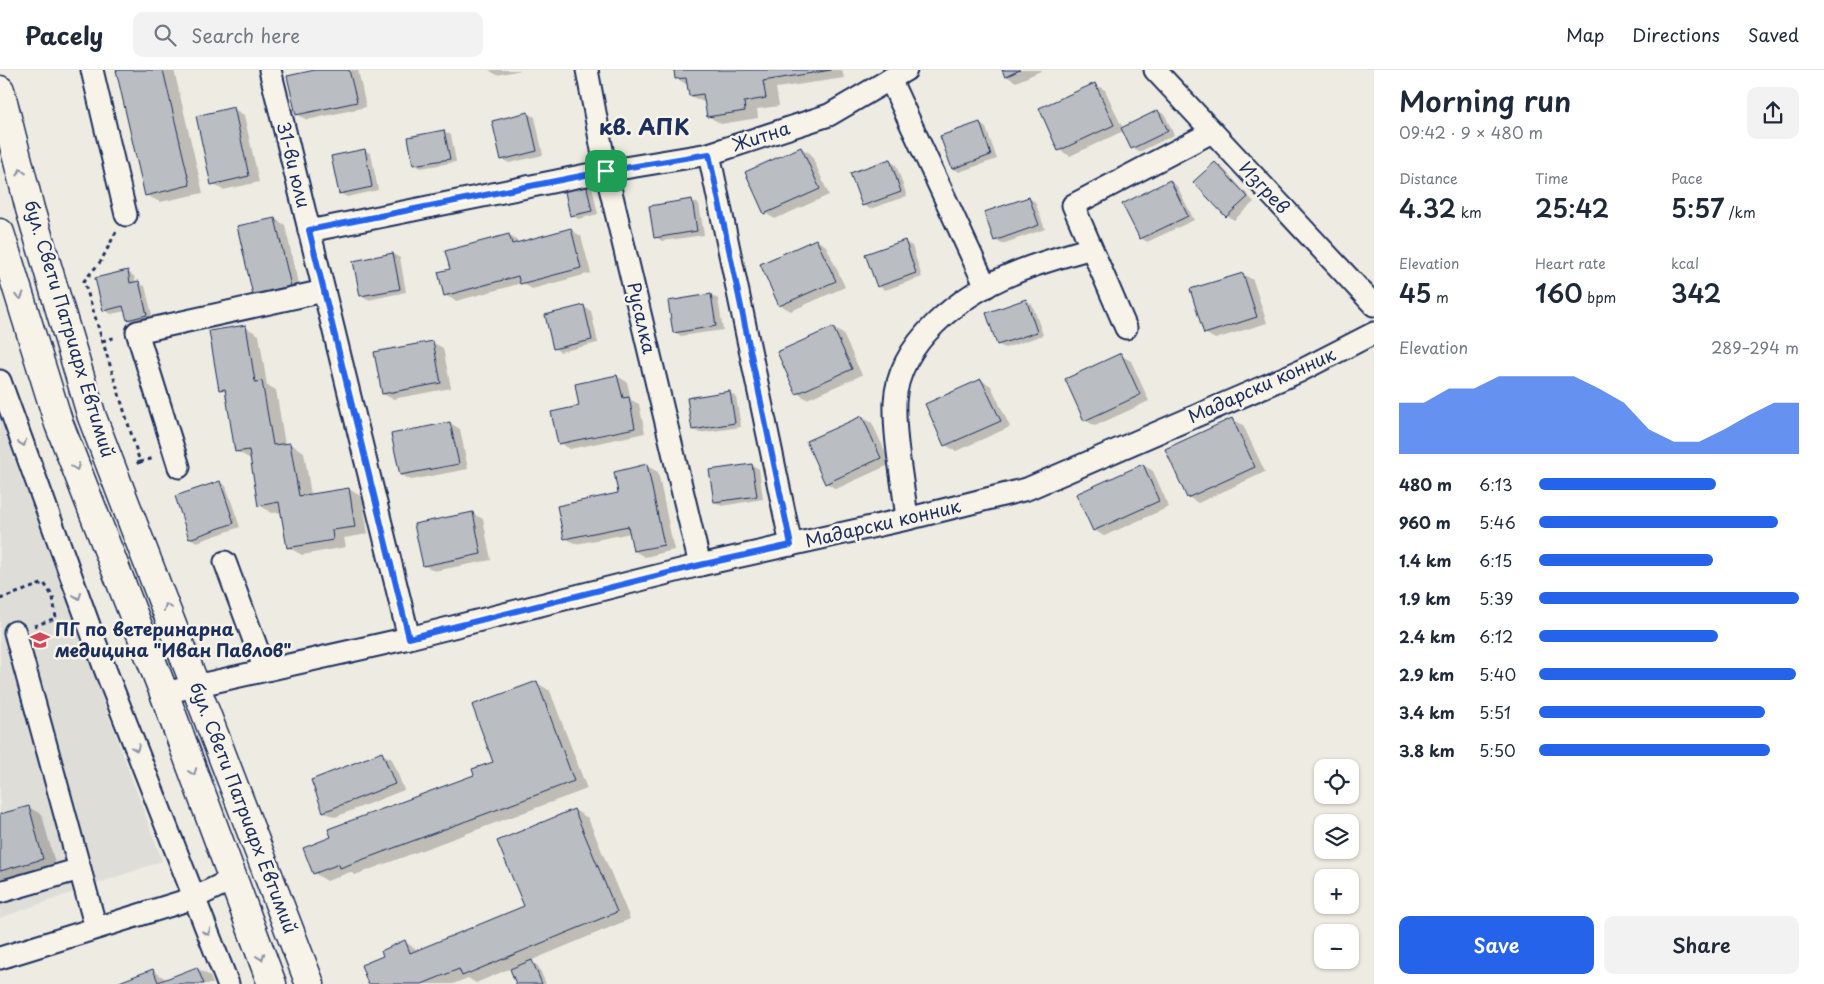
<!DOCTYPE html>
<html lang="en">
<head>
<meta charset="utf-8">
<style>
	body { margin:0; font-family:"Playpen Sans",sans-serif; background:#f2f2f3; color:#1f2937; height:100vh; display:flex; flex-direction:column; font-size:19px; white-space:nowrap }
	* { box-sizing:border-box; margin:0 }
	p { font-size:16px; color:#747a83 }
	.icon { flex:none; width:28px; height:28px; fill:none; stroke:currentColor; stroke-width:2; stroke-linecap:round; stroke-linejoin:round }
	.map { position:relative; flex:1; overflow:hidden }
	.panel { display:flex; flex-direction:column; background:#fff; width:450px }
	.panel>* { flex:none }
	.buttons { position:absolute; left:1314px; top:689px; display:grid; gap:10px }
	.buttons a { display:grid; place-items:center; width:45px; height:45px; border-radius:10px; background:#fff; box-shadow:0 1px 4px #0004; font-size:25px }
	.pin { position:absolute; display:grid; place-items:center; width:42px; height:42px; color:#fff; margin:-21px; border-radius:10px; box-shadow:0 2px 8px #0006 }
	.round { display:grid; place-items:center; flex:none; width:52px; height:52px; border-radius:10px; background:#f2f2f3 }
	.summary { display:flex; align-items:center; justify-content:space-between; height:85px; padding:0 25px }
	h1 { font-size:28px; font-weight:600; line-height:38px }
	.figures { display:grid; grid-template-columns:repeat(3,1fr); gap:8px; height:85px; padding:5px 25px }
	.figures div { display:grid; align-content:center }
	.figures b { font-size:25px; font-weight:600 }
	.figures small { font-size:14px; font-weight:400 }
	.figures p { font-size:14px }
	.chart { height:140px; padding:10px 25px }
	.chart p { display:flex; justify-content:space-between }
	.chart svg { width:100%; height:90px; margin-top:5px; fill:#2563eb; opacity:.7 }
	.primary-button { display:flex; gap:10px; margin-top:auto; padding:10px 25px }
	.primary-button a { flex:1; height:58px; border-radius:10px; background:#2563eb; color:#fff; font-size:20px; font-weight:600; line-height:58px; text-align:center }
	.primary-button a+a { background:#f2f2f3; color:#1f2937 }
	ul { padding:0 25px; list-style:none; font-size:16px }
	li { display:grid; grid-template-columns:80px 60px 1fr; align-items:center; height:38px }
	li i { height:12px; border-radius:6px; background:#2563eb }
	header { display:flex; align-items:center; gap:30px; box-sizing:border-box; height:70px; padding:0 25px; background:#fff; border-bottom:1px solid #e0e1e3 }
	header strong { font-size:24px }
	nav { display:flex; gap:28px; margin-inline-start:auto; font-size:18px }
	.search { width:350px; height:45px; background:#f2f2f3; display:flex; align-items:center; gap:12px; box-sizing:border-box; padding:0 18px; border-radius:10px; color:#747a83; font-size:19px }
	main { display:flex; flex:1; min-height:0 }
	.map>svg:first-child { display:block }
	.built { fill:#deddd8 }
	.shadow { fill:#0003 }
	.building { fill:#babdc2; stroke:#1b2f5e }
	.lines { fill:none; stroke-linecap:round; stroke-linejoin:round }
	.minor-casing { stroke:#1b2f5e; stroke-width:25 }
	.major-casing { stroke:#1b2f5e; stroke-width:31 }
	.path { stroke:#1b2f5e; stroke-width:3; stroke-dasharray:4 4; stroke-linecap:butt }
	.minor { stroke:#f7f3e8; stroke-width:21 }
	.major { stroke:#f7f3e8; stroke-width:28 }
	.oneway { stroke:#8991a3 }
	.route-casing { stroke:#fff; stroke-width:10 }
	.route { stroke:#2563eb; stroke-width:6 }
	.labels { text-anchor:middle; stroke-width:5; stroke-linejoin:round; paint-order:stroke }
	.street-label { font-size:18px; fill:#1b2f5e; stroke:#f7f3e8 }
	.poi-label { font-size:18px; font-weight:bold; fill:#1b2f5e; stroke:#f7f3e8; text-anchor:start }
	.district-label { font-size:22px; font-weight:bold; fill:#1b2f5e; stroke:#f7f3e8 }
</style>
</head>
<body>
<header>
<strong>Pacely</strong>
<div class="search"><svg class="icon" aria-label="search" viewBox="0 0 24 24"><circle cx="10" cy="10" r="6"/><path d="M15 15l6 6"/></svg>Search here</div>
<nav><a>Map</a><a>Directions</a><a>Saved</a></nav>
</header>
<main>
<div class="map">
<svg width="1374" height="914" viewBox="0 0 1374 914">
	<rect width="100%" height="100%" fill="#eeebe2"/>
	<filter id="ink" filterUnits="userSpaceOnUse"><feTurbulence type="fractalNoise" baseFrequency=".02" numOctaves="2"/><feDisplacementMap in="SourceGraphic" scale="10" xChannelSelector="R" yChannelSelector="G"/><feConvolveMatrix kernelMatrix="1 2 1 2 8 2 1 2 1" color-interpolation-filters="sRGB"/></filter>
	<g filter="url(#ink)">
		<!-- built -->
		<polygon class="built" points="0,349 162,791 0,848"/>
		<!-- shadow -->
		<g class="shadow">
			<polygon points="118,0 174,0 203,123 160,132 146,125"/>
			<polygon points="320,0 358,0 366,37 307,50 297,44"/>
			<polygon points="489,0 521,0 497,5"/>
			<polygon points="675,0 842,0 844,8 776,18 779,36 757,39 758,48 721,54 708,46 706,33 690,26 689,16 676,8"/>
			<polygon points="1004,0 1043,0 1016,12 1006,6"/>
			<polygon points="1095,14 1105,20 1123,59 1158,41 1165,45 1174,65 1139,82 1132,78 1123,61 1070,86 1059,80"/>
			<polygon points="234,39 244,45 259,112 223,120 212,114"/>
			<polygon points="528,44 535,47 543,85 509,93 502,89"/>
			<polygon points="980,54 986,58 997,89 959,102 953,98"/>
			<polygon points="444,61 451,65 456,92 421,98 414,94"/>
			<polygon points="801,78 811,84 829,125 775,149 765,143"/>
			<polygon points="365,80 371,84 378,120 347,127 340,123"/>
			<polygon points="890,91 896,95 907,126 870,139 863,135"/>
			<polygon points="1216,93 1222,97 1254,132 1234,150 1227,146"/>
			<polygon points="1170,112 1177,116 1194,150 1147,172 1141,168"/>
			<polygon points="565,113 591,113 598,144 578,149 572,145"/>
			<polygon points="1029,128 1035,132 1045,159 1002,174 995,170"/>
			<polygon points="692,131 699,134 704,165 662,171 656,167"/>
			<polygon points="275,149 285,155 300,222 264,230 254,224"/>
			<polygon points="571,160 581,166 591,203 532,219 522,213 456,231 445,225 452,199 509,165 520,173"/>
			<polygon points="816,170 826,176 845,217 791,241 780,235"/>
			<polygon points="905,172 912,176 922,207 885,220 878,216"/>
			<polygon points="393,184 400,188 406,222 368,230 361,226"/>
			<polygon points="127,202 134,206 136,213 145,216 153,249 134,253 128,249 126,241 111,244 104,240"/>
			<polygon points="1243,204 1253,210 1267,253 1215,269 1205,263"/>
			<polygon points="711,225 718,229 723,260 681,266 675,262"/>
			<polygon points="1026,230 1032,234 1043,265 1005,278 999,275 988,243"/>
			<polygon points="584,237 591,241 598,273 560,282 554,278"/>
			<polygon points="245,257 259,265 267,315 276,320 285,375 290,374 304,382 311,425 349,419 362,427 368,464 344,468 346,477 302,485 288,477 282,442 272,443 259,435 251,389 236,381 227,323 220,319"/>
			<polygon points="833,258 843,264 862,305 807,329 797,323 779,282"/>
			<polygon points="432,272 443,278 451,318 393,329 383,324"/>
			<polygon points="1120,285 1131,291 1149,331 1095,356 1085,350"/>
			<polygon points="617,306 627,312 631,330 639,334 645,363 570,379 560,373 581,337"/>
			<polygon points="981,310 991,316 1010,357 956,381 945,375 927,334"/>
			<polygon points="730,323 736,327 741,357 699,363 693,359"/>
			<polygon points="862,347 872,353 891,394 836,419 826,413"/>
			<polygon points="1232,349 1243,355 1265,402 1198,433 1188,427"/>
			<polygon points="450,353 460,359 468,399 411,410 401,405"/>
			<polygon points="752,395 759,399 763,429 722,436 715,432"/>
			<polygon points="1143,395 1153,401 1169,437 1104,466 1094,460"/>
			<polygon points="647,396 658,402 674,480 645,487 634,481 631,463 576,474 565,468 620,424"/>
			<polygon points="219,412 226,416 240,457 197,472 190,468"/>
			<polygon points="473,444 483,449 491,490 434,501 424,495"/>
			<polygon points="537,613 550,621 587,719 355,805 350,802 327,811 314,803 476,706 494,692"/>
			<polygon points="382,684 392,689 404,720 335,747 324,742 312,711"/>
			<polygon points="29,737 42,745 56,797 0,812 0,745"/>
			<polygon points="574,740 588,748 630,849 530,891 538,896 546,914 518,914 511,898 476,913 468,908 453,914 370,914 384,887 405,872 419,881 526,837"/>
			<polygon points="197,898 210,906 213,914 117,914 153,900 167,910"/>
		</g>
		<!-- building -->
		<g class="building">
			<polygon points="116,0 163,0 190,115 145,126"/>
			<polygon points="315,0 349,0 357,32 296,45 287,6"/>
			<polygon points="674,0 831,0 763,11 766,28 744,32 745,41 707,47 703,24 689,26 686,8 675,9"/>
			<polygon points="1002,0 1020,0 1005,7"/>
			<polygon points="1095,13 1114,55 1058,81 1039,38"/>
			<polygon points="234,37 249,106 211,115 196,46"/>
			<polygon points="1158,40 1168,61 1131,79 1121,58"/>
			<polygon points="528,42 537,81 501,90 492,51"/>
			<polygon points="980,52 991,85 952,99 940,66"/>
			<polygon points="444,60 450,89 413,95 408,67"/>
			<polygon points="801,77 820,119 764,144 745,102"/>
			<polygon points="365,79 372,117 339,124 331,86"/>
			<polygon points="890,89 901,122 862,136 850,103"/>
			<polygon points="1215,92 1248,127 1226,147 1193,112"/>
			<polygon points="585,108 592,141 570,146 563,112"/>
			<polygon points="1170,110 1188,146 1140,169 1122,134"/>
			<polygon points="1029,127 1039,155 994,171 984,142"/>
			<polygon points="692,129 697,161 654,168 649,136"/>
			<polygon points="275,148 291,216 253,225 237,156"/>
			<polygon points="571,158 581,198 520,214 518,206 444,226 438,202 450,199 445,181 509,164 512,174"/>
			<polygon points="816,169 836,211 779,236 760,194"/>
			<polygon points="905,170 916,203 877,217 865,184"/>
			<polygon points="393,183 400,219 360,226 353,191"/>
			<polygon points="128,200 130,213 139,211 147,245 127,250 123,236 103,241 95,208"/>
			<polygon points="1243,203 1257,247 1204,264 1190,219"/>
			<polygon points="711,224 716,256 673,263 668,231"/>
			<polygon points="1026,229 1037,262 997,275 986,243"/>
			<polygon points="584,235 592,270 553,279 545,245"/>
			<polygon points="246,255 255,312 262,311 273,375 290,373 299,426 349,418 355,457 332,460 333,470 287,478 279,432 258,436 249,380 235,382 225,319 219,320 209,261"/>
			<polygon points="833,257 852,299 796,324 777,282"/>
			<polygon points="433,271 441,313 382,324 374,282"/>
			<polygon points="1121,283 1140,325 1084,351 1065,309"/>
			<polygon points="617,305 623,328 629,327 635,358 558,374 551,342 579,336 575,314"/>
			<polygon points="981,309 1001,351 944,376 925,334"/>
			<polygon points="730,321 735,353 692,360 687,328"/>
			<polygon points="862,346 881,388 825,414 806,371"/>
			<polygon points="1232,348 1255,397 1187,428 1165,379"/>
			<polygon points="450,352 459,394 400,405 391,364"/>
			<polygon points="647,394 664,475 633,481 628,456 564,469 557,436 618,423 614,402"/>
			<polygon points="752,394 757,426 714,432 709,400"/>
			<polygon points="1143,394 1159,431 1093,461 1076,424"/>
			<polygon points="220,411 234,453 189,469 175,426"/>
			<polygon points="473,442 481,484 423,496 414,454"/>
			<polygon points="537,611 574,711 340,798 339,794 313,804 303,778 331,767 328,759 474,705 472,699 493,692 472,635"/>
			<polygon points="382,682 395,714 323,742 311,710"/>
			<polygon points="29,736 43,789 0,801 0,744"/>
			<polygon points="574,739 617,842 462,906 459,899 422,914 368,914 361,895 383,886 381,881 405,870 410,883 524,836 497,771"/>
			<polygon points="532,890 542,914 516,914 510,899"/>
			<polygon points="197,897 204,914 114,914 153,899 158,912"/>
		</g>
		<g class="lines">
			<defs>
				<g id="minor">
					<polyline points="92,0 126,145"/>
					<polyline points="270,0 409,568"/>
					<polyline points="587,0 606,101 700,495"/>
					<polyline points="1155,0 1374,235"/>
					<polyline points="890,9 986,217"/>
					<polyline points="709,84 791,475"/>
					<polyline points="309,161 606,101 709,84 829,45 906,0"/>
					<polyline points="1126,258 1073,135 1212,62"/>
					<polyline points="0,311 105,599 228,914"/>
					<polyline points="179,397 137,262 324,221"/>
					<path d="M 907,449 C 903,411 894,371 895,332 C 898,272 961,225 1012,204 C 1037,193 1065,186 1091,178"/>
					<polyline points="225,492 265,600"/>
					<polyline points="15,562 96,858"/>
					<polyline points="164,623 409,568 700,495 907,449 1027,419 1300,301 1374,263"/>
					<polyline points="0,822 80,799"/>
					<polyline points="0,888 194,828 233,809"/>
				</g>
				<g id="major">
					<polyline points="0,20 30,139 92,347 310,914"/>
					<polyline points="0,163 59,354 164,623 272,914"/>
				</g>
			</defs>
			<!-- minor casing -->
			<use href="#minor" class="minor-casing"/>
			<!-- major casing -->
			<use href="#major" class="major-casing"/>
			<!-- path -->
			<g class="path">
				<polyline points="116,162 101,191 84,211 140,392 135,394"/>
				<polyline points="102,271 117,267"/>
				<polyline points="140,392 154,388"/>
				<polyline points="0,529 44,513 53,527 56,548 34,556"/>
			</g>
			<!-- minor -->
			<use href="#minor" class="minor"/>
			<!-- major -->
			<use href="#major" class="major"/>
		</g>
		<!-- one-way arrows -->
		<defs><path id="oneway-chevron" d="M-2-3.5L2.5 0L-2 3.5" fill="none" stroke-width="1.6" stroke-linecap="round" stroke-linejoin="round" transform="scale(1.25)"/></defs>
		<g class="oneway">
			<use href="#oneway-chevron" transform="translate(21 102) rotate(-104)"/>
			<use href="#oneway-chevron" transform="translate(20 226) rotate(73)"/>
			<use href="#oneway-chevron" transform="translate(23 373) rotate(70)"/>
			<use href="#oneway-chevron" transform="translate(76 397) rotate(69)"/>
			<use href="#oneway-chevron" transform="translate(78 526) rotate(70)"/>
			<use href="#oneway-chevron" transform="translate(167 537) rotate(-111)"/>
			<use href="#oneway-chevron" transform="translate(136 678) rotate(69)"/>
			<use href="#oneway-chevron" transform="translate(193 702) rotate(70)"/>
			<use href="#oneway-chevron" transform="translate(207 862) rotate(68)"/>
			<use href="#oneway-chevron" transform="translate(261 887) rotate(70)"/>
		</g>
	</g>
	<g class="lines" filter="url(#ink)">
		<defs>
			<polygon id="route" points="709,84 791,475 700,495 409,568 309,160 606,101"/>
		</defs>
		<!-- route casing -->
		<use href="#route" class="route-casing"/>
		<!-- route -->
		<use href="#route" class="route"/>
	</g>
	<!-- icons -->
	<defs>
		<symbol id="school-bare" viewBox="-9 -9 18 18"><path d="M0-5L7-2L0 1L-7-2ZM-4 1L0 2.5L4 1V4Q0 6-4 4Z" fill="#d1495b" stroke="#f7f3e8" stroke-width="2.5" paint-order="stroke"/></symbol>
	</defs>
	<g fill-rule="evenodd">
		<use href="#school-bare" x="26" y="556" width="28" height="28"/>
	</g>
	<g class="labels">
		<!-- street labels -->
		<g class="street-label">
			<text transform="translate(761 67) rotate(-18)" y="6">Житна</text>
			<text transform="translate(293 95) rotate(76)" y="6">31-ви юли</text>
			<text transform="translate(1264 118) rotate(47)" y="6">Изгрев</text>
			<text transform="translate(641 248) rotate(77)" y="6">Русалка</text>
			<text transform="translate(69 259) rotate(73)" y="6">бул. Свети Патриарх Евтимий</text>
			<text transform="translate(1262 316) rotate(-24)" y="6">Мадарски конник</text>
			<text transform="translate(883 454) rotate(-13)" y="6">Мадарски конник</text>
			<text transform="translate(243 738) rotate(69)" y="6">бул. Свети Патриарх Евтимий</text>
		</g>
		<!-- poi labels -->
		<g class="poi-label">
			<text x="55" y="566">ПГ по ветеринарна<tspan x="55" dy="21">медицина "Иван Павлов"</tspan></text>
		</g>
		<!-- district labels -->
		<g class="district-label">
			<text x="644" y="65">кв. АПК</text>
		</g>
	</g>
</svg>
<div class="buttons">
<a><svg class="icon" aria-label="locate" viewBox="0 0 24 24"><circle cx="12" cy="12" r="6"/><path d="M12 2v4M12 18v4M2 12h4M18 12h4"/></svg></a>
<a><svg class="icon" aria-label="layers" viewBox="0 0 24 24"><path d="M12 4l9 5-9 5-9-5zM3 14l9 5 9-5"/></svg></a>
<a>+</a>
<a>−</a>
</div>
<div class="pin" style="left:606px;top:101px;background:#1e9e55"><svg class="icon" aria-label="arrive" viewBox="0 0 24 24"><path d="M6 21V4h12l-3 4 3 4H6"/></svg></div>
</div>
<section class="panel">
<div class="summary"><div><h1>Morning run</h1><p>09:42 · 9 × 480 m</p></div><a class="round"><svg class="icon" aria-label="share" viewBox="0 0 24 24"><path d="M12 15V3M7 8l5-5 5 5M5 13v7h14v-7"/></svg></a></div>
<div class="figures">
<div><p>Distance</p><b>4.32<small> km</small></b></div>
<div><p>Time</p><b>25:42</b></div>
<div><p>Pace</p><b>5:57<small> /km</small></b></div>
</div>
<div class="figures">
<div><p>Elevation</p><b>45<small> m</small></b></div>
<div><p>Heart rate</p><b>160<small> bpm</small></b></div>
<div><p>kcal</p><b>342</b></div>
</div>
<div class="chart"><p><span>Elevation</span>289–294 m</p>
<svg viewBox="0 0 160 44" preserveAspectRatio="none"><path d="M0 44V19L10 19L20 12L30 12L40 6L50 6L60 6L70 6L80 12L90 19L100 32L110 38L120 38L130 32L140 25L150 19L160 19V44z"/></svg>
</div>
<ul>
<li><b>480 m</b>6:13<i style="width:68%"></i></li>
<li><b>960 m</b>5:46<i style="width:92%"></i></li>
<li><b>1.4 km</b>6:15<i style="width:67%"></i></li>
<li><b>1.9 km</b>5:39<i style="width:100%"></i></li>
<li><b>2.4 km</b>6:12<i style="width:69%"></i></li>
<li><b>2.9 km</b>5:40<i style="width:99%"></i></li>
<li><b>3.4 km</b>5:51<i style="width:87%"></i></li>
<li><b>3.8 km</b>5:50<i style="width:89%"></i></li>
</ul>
<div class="primary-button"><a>Save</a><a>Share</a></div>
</section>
</main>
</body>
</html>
